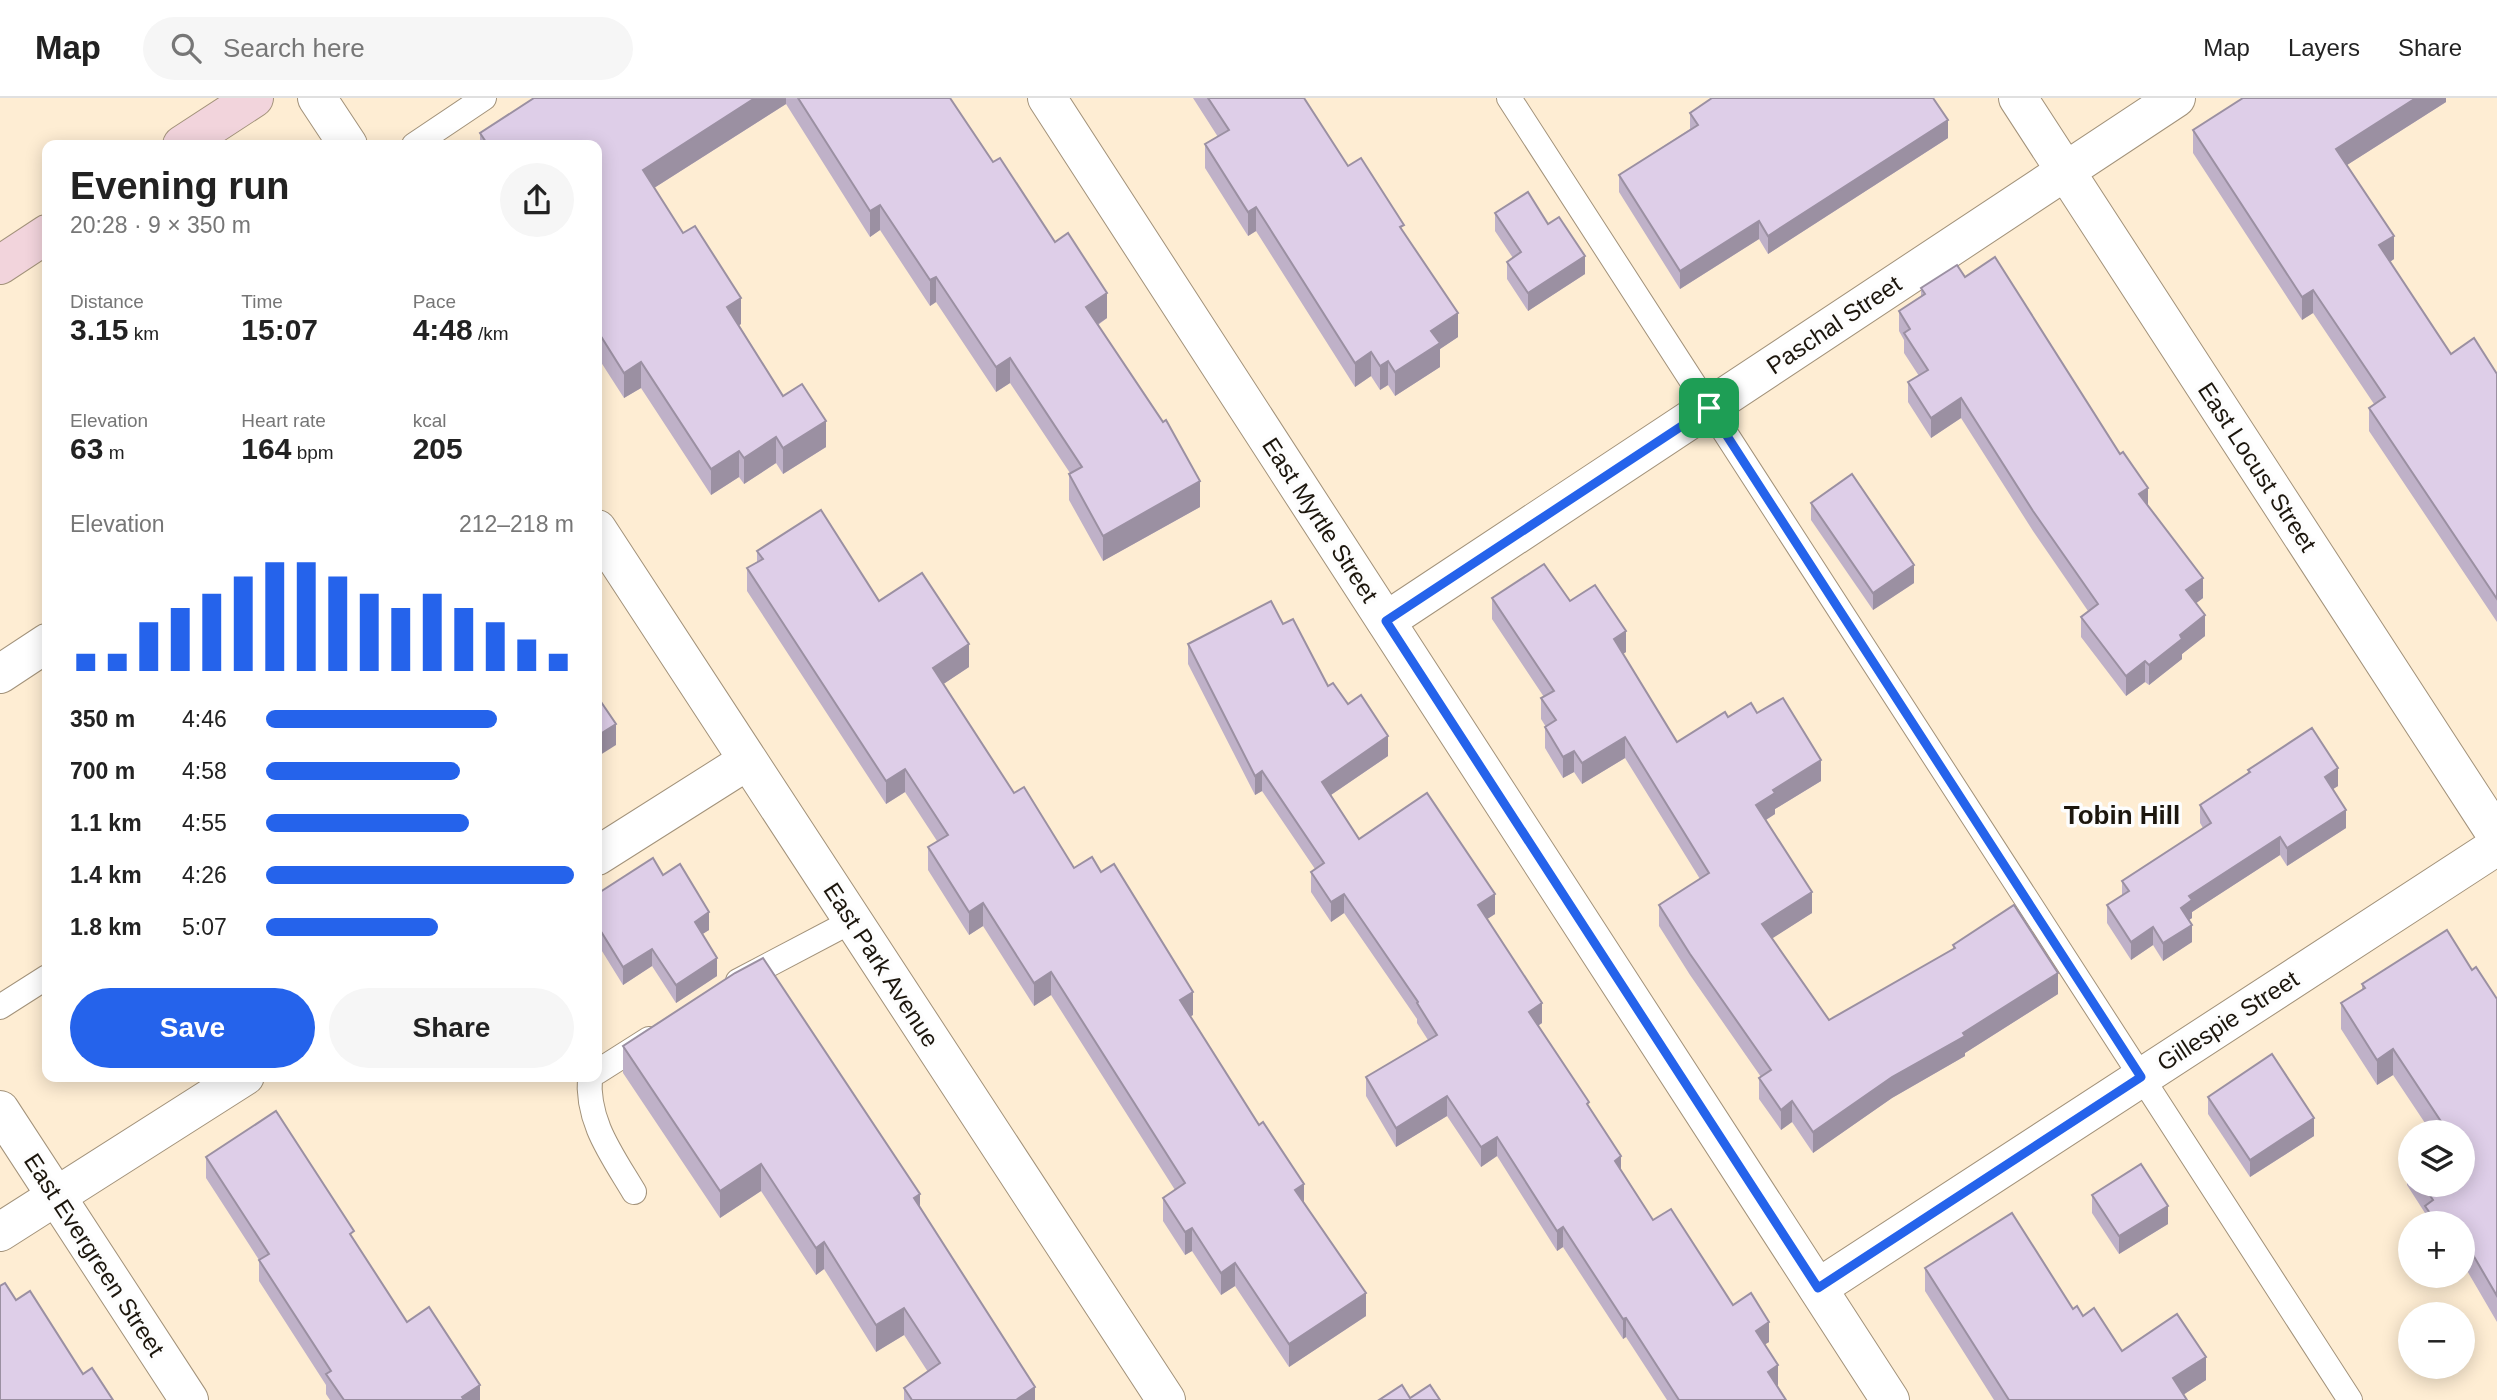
<!DOCTYPE html>
<html lang="en">
<head>
<meta charset="utf-8">
<style>
	body { margin:0; font-family:Arial,sans-serif; background:#f6f6f6; color:#222; height:100vh; display:flex; flex-direction:column; font-size:26px; white-space:nowrap }
	* { box-sizing:border-box; margin:0 }
	p { font-size:23px; color:#767676 }
	.icon { flex:none; width:38px; height:38px; fill:none; stroke:currentColor; stroke-width:2; stroke-linecap:round; stroke-linejoin:round }
	.map { position:relative; flex:1; overflow:hidden }
	.drawer { position:absolute; left:42px; top:42px; width:560px; height:942px; display:flex; flex-direction:column; background:#fff; border-radius:14px; box-shadow:0 4px 18px #0003 }
	.drawer>* { flex:none }
	.buttons { position:absolute; left:2398px; top:1022px; display:grid; gap:14px }
	.buttons a { display:grid; place-items:center; width:77px; height:77px; border-radius:50%; background:#fff; box-shadow:0 4px 18px #0003; font-size:35px }
	.pin { position:absolute; display:grid; place-items:center; width:60px; height:60px; color:#fff; margin:-30px; border-radius:14px; box-shadow:0 4px 10px #0006 }
	.round { display:grid; place-items:center; flex:none; width:74px; height:74px; border-radius:37px; background:#f6f6f6 }
	.head { display:flex; align-items:center; justify-content:space-between; height:119px; padding:0 28px }
	h1 { font-size:38px; font-weight:800; line-height:52px }
	.metrics { display:grid; grid-template-columns:repeat(3,1fr); gap:10px; height:119px; padding:7px 28px }
	.metrics div { display:grid; align-content:center }
	.metrics b { font-size:30px; font-weight:800 }
	.metrics small { font-size:19px; font-weight:400 }
	.metrics p { font-size:19px }
	.chart { height:196px; padding:14px 28px }
	.chart p { display:flex; justify-content:space-between }
	.chart svg { width:100%; height:126px; margin-top:7px; stroke:#2563eb; stroke-width:6 }
	.primary-button { display:flex; gap:14px; margin-top:auto; padding:14px 28px }
	.primary-button a { flex:1; height:80px; border-radius:42px; background:#2563eb; color:#fff; font-size:28px; font-weight:800; line-height:80px; text-align:center }
	.primary-button a+a { background:#f6f6f6; color:#222 }
	ul { padding:0 28px; list-style:none; font-size:23px }
	li { display:grid; grid-template-columns:112px 84px 1fr; align-items:center; height:52px }
	li i { height:18px; border-radius:9px; background:#2563eb }
	header { display:flex; align-items:center; gap:42px; box-sizing:border-box; height:98px; padding:0 35px; background:#fff; border-bottom:2px solid #e0e0e0 }
	header strong { font-size:33px }
	nav { display:flex; gap:38px; margin-inline-start:auto; font-size:24px }
	.search { width:490px; height:63px; background:#f6f6f6; display:flex; align-items:center; gap:18px; box-sizing:border-box; padding:0 24px; border-radius:38px; color:#767676; font-size:26px }
	.map>svg:first-child { display:block }
	.lines { fill:none; stroke-linecap:round; stroke-linejoin:round }
	.lane-casing { stroke:#a2927a; stroke-width:26 }
	.street-casing { stroke:#a2927a; stroke-width:40 }
	.secondary-casing { stroke:#a2927a; stroke-width:40 }
	.lane { stroke:#fff; stroke-width:24 }
	.street { stroke:#fff; stroke-width:38 }
	.secondary { stroke:#f2d4dc; stroke-width:38 }
	.wall { fill:#bfb1c8 }
	.shaded-wall { fill:#9b90a2 }
	.building { fill:#decee8; stroke:#9b90a2; stroke-width:2 }
	.route-casing { stroke:#fff; stroke-width:14 }
	.route { stroke:#2563eb; stroke-width:9 }
	.labels { text-anchor:middle; stroke-width:7; stroke-linejoin:round; paint-order:stroke }
	.street-label { font-size:24px; fill:#1c160d; stroke:#fdfdfd }
	.neighbourhood-label { font-size:26px; font-weight:bold; fill:#1c160d; stroke:#fdfdfd }
</style>
</head>
<body>
<header>
<strong>Map</strong>
<div class="search"><svg class="icon" aria-label="search" viewBox="0 0 24 24"><circle cx="10" cy="10" r="6"/><path d="M15 15l6 6"/></svg>Search here</div>
<nav><a>Map</a><a>Layers</a><a>Share</a></nav>
</header>
<div class="map">
<svg width="2497" height="1302" viewBox="0 0 2497 1302">
	<rect width="100%" height="100%" fill="#feedd3"/>
	<g class="lines">
		<defs>
			<g id="lane">
				<polyline points="1509,0 2350,1302"/>
				<polyline points="414,47 484,0"/>
				<polyline points="738,883 852,823"/>
				<polyline points="0,909 47,879"/>
				<polyline points="597,974 649,941"/>
				<path d="M 590,978 C 586,1023 612,1057 634,1094"/>
			</g>
			<g id="street">
				<polyline points="317,0 348,47"/>
				<polyline points="1047,0 1890,1302"/>
				<polyline points="2018,0 2497,738"/>
				<polyline points="597,431 1166,1302"/>
				<polyline points="1386,523 2176,0"/>
				<polyline points="0,576 47,545"/>
				<polyline points="597,758 747,663"/>
				<polyline points="0,1012 189,1302"/>
				<polyline points="0,1134 245,978"/>
				<polyline points="1818,1190 2497,748"/>
			</g>
			<g id="secondary">
				<polyline points="182,47 254,0"/>
				<polyline points="0,167 47,136"/>
			</g>
		</defs>
		<!-- lane casing -->
		<use href="#lane" class="lane-casing"/>
		<!-- street casing -->
		<use href="#street" class="street-casing"/>
		<!-- secondary casing -->
		<use href="#secondary" class="secondary-casing"/>
		<!-- lane -->
		<use href="#lane" class="lane"/>
		<!-- street -->
		<use href="#street" class="street"/>
		<!-- secondary -->
		<use href="#secondary" class="secondary"/>
	</g>
	<!-- wall -->
	<g class="wall">
		<polygon points="534,0 950,0 993,64 1055,144 1107,220 1098,227 1200,409 1103,463 1069,402 1069,376 1070,375 1010,285 996,294 936,204 930,208 880,132 870,139 786,6 654,90 741,226 739,227 783,298 826,349 783,376 776,365 744,386 739,379 711,397 641,290 624,300 597,258 597,47 480,47 480,35"/>
		<polygon points="1193,0 1304,0 1348,68 1404,136 1458,239 1440,251 1440,269 1395,298 1388,287 1380,292 1371,278 1355,289 1256,133 1248,138 1205,70 1205,46 1218,39"/>
		<polygon points="2446,0 2446,4 2347,67 2394,161 2390,164 2451,256 2497,276 2497,524 2369,333 2369,310 2374,306 2313,215 2302,222 2193,55 2193,32"/>
		<polygon points="1690,15 1948,40 1768,156 1759,141 1680,191 1619,94 1619,77 1690,31"/>
		<polygon points="1495,115 1548,126 1585,176 1528,213 1507,181 1507,164 1513,160 1495,133"/>
		<polygon points="1965,179 2148,407 2203,500 2196,505 2205,538 2182,556 2182,561 2149,587 2145,584 2126,598 2081,539 2081,519 2088,513 2033,433 1961,320 1931,340 1908,304 1908,284 1919,278 1904,255 1904,242 1899,233 1899,213 1921,198 1921,190"/>
		<polygon points="1811,405 1914,485 1873,512 1811,422"/>
		<polygon points="757,453 879,503 969,569 943,586 1014,695 1074,770 1101,774 1193,917 1190,918 1304,1105 1366,1218 1289,1269 1235,1188 1221,1197 1192,1153 1185,1157 1163,1123 1163,1100 1175,1092 1051,897 1034,908 983,828 969,837 928,772 928,749 937,743 905,694 886,706 747,493 747,470 757,464"/>
		<polygon points="1492,500 1570,503 1626,554 1623,556 1677,644 1728,619 1757,615 1821,683 1775,711 1775,716 1766,722 1812,815 1772,840 1829,922 1953,851 1953,847 2058,896 1965,955 1965,958 1892,1000 1813,1055 1792,1024 1781,1032 1759,1001 1759,980 1761,979 1690,877 1659,828 1659,807 1700,781 1625,660 1582,686 1574,674 1563,680 1545,650 1545,629 1546,629 1541,621 1541,600 1544,599 1492,521"/>
		<polygon points="1283,526 1328,588 1348,606 1388,658 1331,697 1359,741 1495,816 1487,821 1542,925 1538,928 1589,1010 1621,1072 1653,1122 1769,1244 1765,1246 1778,1287 1777,1287 1786,1302 1667,1302 1626,1239 1623,1241 1563,1149 1557,1153 1497,1058 1481,1069 1447,1018 1396,1049 1366,998 1366,979 1428,942 1417,925 1417,921 1344,815 1331,824 1311,794 1311,774 1315,771 1262,693 1255,697 1188,566 1188,546"/>
		<polygon points="2248,672 2338,688 2333,691 2346,730 2287,768 2280,757 2192,814 2192,820 2189,822 2192,844 2163,863 2153,847 2131,862 2107,825 2107,807 2122,797 2122,783 2203,730 2200,725 2200,707 2248,676"/>
		<polygon points="663,777 709,832 702,836 717,878 676,905 652,868 623,887 597,845 597,796"/>
		<polygon points="2472,872 2497,901 2497,1224 2462,1164 2462,1125 2425,1125 2425,1115 2407,1087 2407,1061 2410,1059 2410,1087 2462,1087 2462,1034 2431,1034 2393,977 2377,987 2341,931 2341,905 2362,892 2362,886"/>
		<polygon points="623,948 920,1109 1035,1302 904,1302 904,1290 928,1274 904,1237 876,1254 824,1171 816,1177 761,1093 720,1120 623,975"/>
		<polygon points="2208,999 2314,1038 2250,1079 2208,1016"/>
		<polygon points="206,1059 354,1143 407,1224 480,1302 330,1302 326,1296 326,1287 259,1183 259,1162 206,1080"/>
		<polygon points="2092,1097 2168,1126 2119,1156 2092,1115"/>
		<polygon points="1925,1170 2073,1211 2083,1218 2122,1253 2206,1282 2183,1297 2187,1302 1994,1302 1925,1193"/>
	</g>
	<!-- shaded-wall -->
	<g class="shaded-wall">
		<polygon points="755,0 786,0 786,6 643,97 643,72"/>
		<polygon points="2416,0 2446,0 2446,4 2336,74 2336,51"/>
		<polygon points="1948,22 1948,40 1768,156 1768,138"/>
		<polygon points="880,107 880,132 870,139 870,113"/>
		<polygon points="1256,109 1256,133 1248,138 1248,114"/>
		<polygon points="1759,123 1759,141 1680,191 1680,173"/>
		<polygon points="2394,138 2394,161 2379,171 2379,147"/>
		<polygon points="1585,158 1585,176 1528,213 1528,195"/>
		<polygon points="936,179 936,204 930,208 930,182"/>
		<polygon points="2313,192 2313,215 2302,222 2302,199"/>
		<polygon points="1107,195 1107,220 1086,234 1086,209"/>
		<polygon points="741,200 741,226 727,235 727,209"/>
		<polygon points="1458,215 1458,239 1440,251 1440,269 1395,298 1395,274 1431,233"/>
		<polygon points="1371,254 1371,278 1355,289 1355,265"/>
		<polygon points="1010,260 1010,285 996,294 996,269"/>
		<polygon points="1388,263 1388,287 1380,292 1380,268"/>
		<polygon points="641,264 641,290 624,300 624,275"/>
		<polygon points="1961,300 1961,320 1931,340 1931,320"/>
		<polygon points="826,323 826,349 783,376 783,350"/>
		<polygon points="776,339 776,365 744,386 744,360"/>
		<polygon points="739,353 739,379 711,397 711,371"/>
		<polygon points="1200,383 1200,409 1103,463 1103,438"/>
		<polygon points="2148,390 2148,410 2139,396"/>
		<polygon points="1914,467 1914,485 1873,512 1873,495"/>
		<polygon points="2203,480 2203,500 2186,513 2186,492"/>
		<polygon points="2205,517 2205,538 2182,556 2182,561 2149,587 2149,567 2180,537"/>
		<polygon points="1626,533 1626,554 1614,561 1614,541"/>
		<polygon points="969,546 969,569 933,593 933,570"/>
		<polygon points="2145,563 2145,584 2126,598 2126,578"/>
		<polygon points="616,626 616,647 597,659 597,638"/>
		<polygon points="1388,638 1388,658 1322,703 1322,684"/>
		<polygon points="1625,639 1625,660 1582,686 1582,665"/>
		<polygon points="1574,653 1574,674 1563,680 1563,659"/>
		<polygon points="1821,662 1821,683 1775,711 1775,716 1756,728 1756,707 1773,692"/>
		<polygon points="2338,670 2338,688 2325,696 2325,679"/>
		<polygon points="905,671 905,694 886,706 886,683"/>
		<polygon points="1262,673 1262,693 1255,697 1255,678"/>
		<polygon points="2346,712 2346,730 2287,768 2287,750"/>
		<polygon points="2280,739 2280,757 2192,814 2192,820 2181,827 2181,810 2189,798"/>
		<polygon points="1812,794 1812,815 1762,847 1762,826"/>
		<polygon points="1344,796 1344,815 1331,824 1331,804"/>
		<polygon points="1495,796 1495,816 1478,827 1478,807"/>
		<polygon points="983,805 983,828 969,837 969,814"/>
		<polygon points="709,814 709,832 695,841 695,824"/>
		<polygon points="2192,827 2192,844 2163,863 2163,845"/>
		<polygon points="2153,829 2153,847 2131,862 2131,844"/>
		<polygon points="652,851 652,868 623,887 623,869"/>
		<polygon points="717,860 717,878 676,905 676,887"/>
		<polygon points="1051,874 1051,897 1034,908 1034,885"/>
		<polygon points="2058,875 2058,896 1965,955 1965,958 1892,1000 1813,1055 1813,1034 1892,979"/>
		<polygon points="1193,894 1193,917 1180,925 1180,902"/>
		<polygon points="1542,905 1542,925 1529,933 1529,914"/>
		<polygon points="2393,951 2393,977 2377,987 2377,962"/>
		<polygon points="1447,998 1447,1018 1396,1049 1396,1030"/>
		<polygon points="1792,1003 1792,1024 1781,1032 1781,1012"/>
		<polygon points="2314,1020 2314,1038 2250,1079 2250,1062"/>
		<polygon points="1497,1039 1497,1058 1481,1069 1481,1049"/>
		<polygon points="1621,1058 1621,1078 1615,1063"/>
		<polygon points="761,1066 761,1093 720,1120 720,1093"/>
		<polygon points="1304,1086 1304,1109 1295,1092"/>
		<polygon points="920,1096 920,1123 914,1100"/>
		<polygon points="2168,1108 2168,1126 2119,1156 2119,1138"/>
		<polygon points="1563,1129 1563,1149 1557,1153 1557,1133"/>
		<polygon points="1192,1130 1192,1153 1185,1157 1185,1134"/>
		<polygon points="824,1144 824,1171 816,1177 816,1150"/>
		<polygon points="1235,1165 1235,1188 1221,1197 1221,1175"/>
		<polygon points="1366,1195 1366,1218 1289,1269 1289,1246"/>
		<polygon points="904,1210 904,1237 876,1254 876,1227"/>
		<polygon points="1626,1220 1626,1239 1623,1241 1623,1221"/>
		<polygon points="1769,1224 1769,1244 1756,1252 1756,1233"/>
		<polygon points="2206,1259 2206,1282 2175,1302 2173,1280"/>
		<polygon points="1778,1267 1778,1287 1768,1293 1768,1274"/>
		<polygon points="480,1287 480,1302 462,1302 462,1299"/>
		<polygon points="1035,1289 1035,1302 1016,1302"/>
	</g>
	<!-- building -->
	<g class="building">
		<polygon points="534,0 755,0 643,72 683,135 695,128 741,200 727,209 783,298 802,286 826,323 783,350 776,339 744,360 739,353 711,371 641,264 624,275 597,232 597,47 488,47 480,35"/>
		<polygon points="798,0 950,0 993,64 1000,60 1055,144 1068,135 1107,195 1086,209 1163,324 1166,322 1200,383 1103,438 1069,376 1082,369 1010,260 996,269 936,179 930,182 880,107 870,113"/>
		<polygon points="1208,0 1304,0 1348,68 1361,60 1404,127 1400,129 1458,215 1431,233 1440,245 1395,274 1388,263 1380,268 1371,254 1355,265 1256,109 1248,114 1205,46 1229,32"/>
		<polygon points="1712,0 1933,0 1948,22 1768,138 1759,123 1680,173 1619,77 1698,27 1690,15"/>
		<polygon points="2243,0 2416,0 2336,51 2394,138 2379,147 2451,256 2474,240 2497,276 2497,501 2369,310 2385,299 2313,192 2302,199 2193,32"/>
		<polygon points="1528,94 1548,126 1559,119 1585,158 1528,195 1507,164 1521,154 1495,115"/>
		<polygon points="1995,159 2120,356 2123,354 2148,390 2139,396 2203,480 2186,492 2205,517 2180,537 2182,541 2149,567 2145,563 2126,578 2081,519 2098,506 2033,413 1961,300 1931,320 1908,284 1928,272 1904,235 1910,231 1899,213 1925,196 1921,190 1957,167 1965,179"/>
		<polygon points="1852,376 1914,467 1873,495 1811,405"/>
		<polygon points="821,412 879,503 922,475 969,546 933,570 1014,695 1024,689 1074,770 1092,759 1101,774 1114,766 1193,894 1180,902 1259,1027 1263,1024 1304,1086 1295,1092 1366,1195 1289,1246 1235,1165 1221,1175 1192,1130 1185,1134 1163,1100 1185,1085 1051,874 1034,885 983,805 969,814 928,749 948,737 905,671 886,683 747,470 763,461 757,453"/>
		<polygon points="1544,466 1570,503 1595,487 1626,533 1614,541 1677,644 1725,614 1728,619 1751,605 1757,615 1783,600 1821,662 1773,692 1775,695 1756,707 1812,794 1762,826 1829,922 1955,850 1953,847 2014,807 2058,875 1963,935 1965,938 1892,979 1813,1034 1792,1003 1781,1012 1759,980 1771,972 1690,856 1659,807 1709,775 1625,639 1582,665 1574,653 1563,659 1545,629 1556,622 1541,600 1554,593 1492,500"/>
		<polygon points="1271,503 1283,526 1293,521 1328,588 1333,585 1348,606 1361,597 1388,638 1322,684 1359,741 1427,695 1495,796 1478,807 1542,905 1529,914 1589,1004 1587,1006 1621,1058 1615,1063 1653,1122 1671,1111 1733,1207 1751,1195 1769,1224 1756,1233 1778,1267 1768,1274 1786,1302 1679,1302 1626,1220 1623,1221 1563,1129 1557,1133 1497,1039 1481,1049 1447,998 1396,1030 1366,979 1437,937 1417,905 1418,904 1344,796 1331,804 1311,774 1324,765 1262,673 1255,678 1188,546"/>
		<polygon points="597,598 616,626 597,638"/>
		<polygon points="2312,630 2338,670 2325,679 2346,712 2287,750 2280,739 2189,798 2192,802 2181,810 2192,827 2163,845 2153,829 2131,844 2107,807 2129,793 2122,783 2211,725 2200,707 2250,674 2248,672"/>
		<polygon points="653,760 663,777 680,766 709,814 695,824 717,860 676,887 652,851 623,869 597,827 597,796"/>
		<polygon points="2447,832 2472,872 2476,869 2497,901 2497,1198 2462,1138 2462,1125 2437,1125 2425,1108 2433,1102 2423,1087 2462,1087 2462,1034 2448,1034 2393,951 2377,962 2341,905 2365,890 2362,886"/>
		<polygon points="763,860 920,1096 914,1100 1035,1289 1016,1302 912,1302 904,1290 940,1265 904,1210 876,1227 824,1144 816,1150 761,1066 720,1093 623,948 735,875"/>
		<polygon points="2272,956 2314,1020 2250,1062 2208,999"/>
		<polygon points="276,1013 354,1133 350,1136 407,1224 429,1209 480,1287 462,1299 464,1302 344,1302 326,1276 331,1273 259,1162 269,1156 206,1059"/>
		<polygon points="2141,1066 2168,1108 2119,1138 2092,1097"/>
		<polygon points="2012,1115 2073,1211 2077,1208 2083,1218 2094,1210 2122,1253 2177,1216 2206,1259 2173,1280 2187,1302 2009,1302 1925,1170"/>
		<polygon points="5,1185 16,1202 30,1193 83,1276 92,1270 113,1302 0,1302 0,1188"/>
		<polygon points="1402,1287 1410,1300 1430,1287 1440,1302 1379,1302"/>
	</g>
	<g class="lines">
		<defs>
			<polygon id="route" points="1709,310 2141,979 1818,1190 1386,523"/>
		</defs>
		<!-- route casing -->
		<use href="#route" class="route-casing"/>
		<!-- route -->
		<use href="#route" class="route"/>
	</g>
	<g class="labels">
		<!-- street labels -->
		<g class="street-label">
			<text transform="translate(1834 227) rotate(-34)" y="8">Paschal Street</text>
			<text transform="translate(2257 369) rotate(57)" y="8">East Locust Street</text>
			<text transform="translate(1320 422) rotate(57)" y="8">East Myrtle Street</text>
			<text transform="translate(881 867) rotate(57)" y="8">East Park Avenue</text>
			<text transform="translate(2228 923) rotate(-33)" y="8">Gillespie Street</text>
			<text transform="translate(94 1157) rotate(57)" y="8">East Evergreen Street</text>
		</g>
		<!-- neighbourhood labels -->
		<g class="neighbourhood-label">
			<text x="2122" y="726">Tobin Hill</text>
		</g>
	</g>
</svg>
<div class="buttons">
<a><svg class="icon" aria-label="layers" viewBox="0 0 24 24"><path d="M12 4l9 5-9 5-9-5zM3 14l9 5 9-5"/></svg></a>
<a>+</a>
<a>−</a>
</div>
<div class="pin" style="left:1709px;top:310px;background:#1e9e55"><svg class="icon" aria-label="arrive" viewBox="0 0 24 24"><path d="M6 21V4h12l-3 4 3 4H6"/></svg></div>
<section class="drawer">
<div class="head"><div><h1>Evening run</h1><p>20:28 · 9 × 350 m</p></div><a class="round"><svg class="icon" aria-label="share" viewBox="0 0 24 24"><path d="M12 15V3M7 8l5-5 5 5M5 13v7h14v-7"/></svg></a></div>
<div class="metrics">
<div><p>Distance</p><b>3.15<small> km</small></b></div>
<div><p>Time</p><b>15:07</b></div>
<div><p>Pace</p><b>4:48<small> /km</small></b></div>
</div>
<div class="metrics">
<div><p>Elevation</p><b>63<small> m</small></b></div>
<div><p>Heart rate</p><b>164<small> bpm</small></b></div>
<div><p>kcal</p><b>205</b></div>
</div>
<div class="chart"><p><span>Elevation</span>212–218 m</p>
<svg viewBox="0 0 160 44" preserveAspectRatio="none"><path d="M5 44V38M15 44V38M25 44V27M35 44V22M45 44V17M55 44V11M65 44V6M75 44V6M85 44V11M95 44V17M105 44V22M115 44V17M125 44V22M135 44V27M145 44V33M155 44V38"/></svg>
</div>
<ul>
<li><b>350 m</b>4:46<i style="width:75%"></i></li>
<li><b>700 m</b>4:58<i style="width:63%"></i></li>
<li><b>1.1 km</b>4:55<i style="width:66%"></i></li>
<li><b>1.4 km</b>4:26<i style="width:100%"></i></li>
<li><b>1.8 km</b>5:07<i style="width:56%"></i></li>
</ul>
<div class="primary-button"><a>Save</a><a>Share</a></div>
</section>
</div>
</body>
</html>
